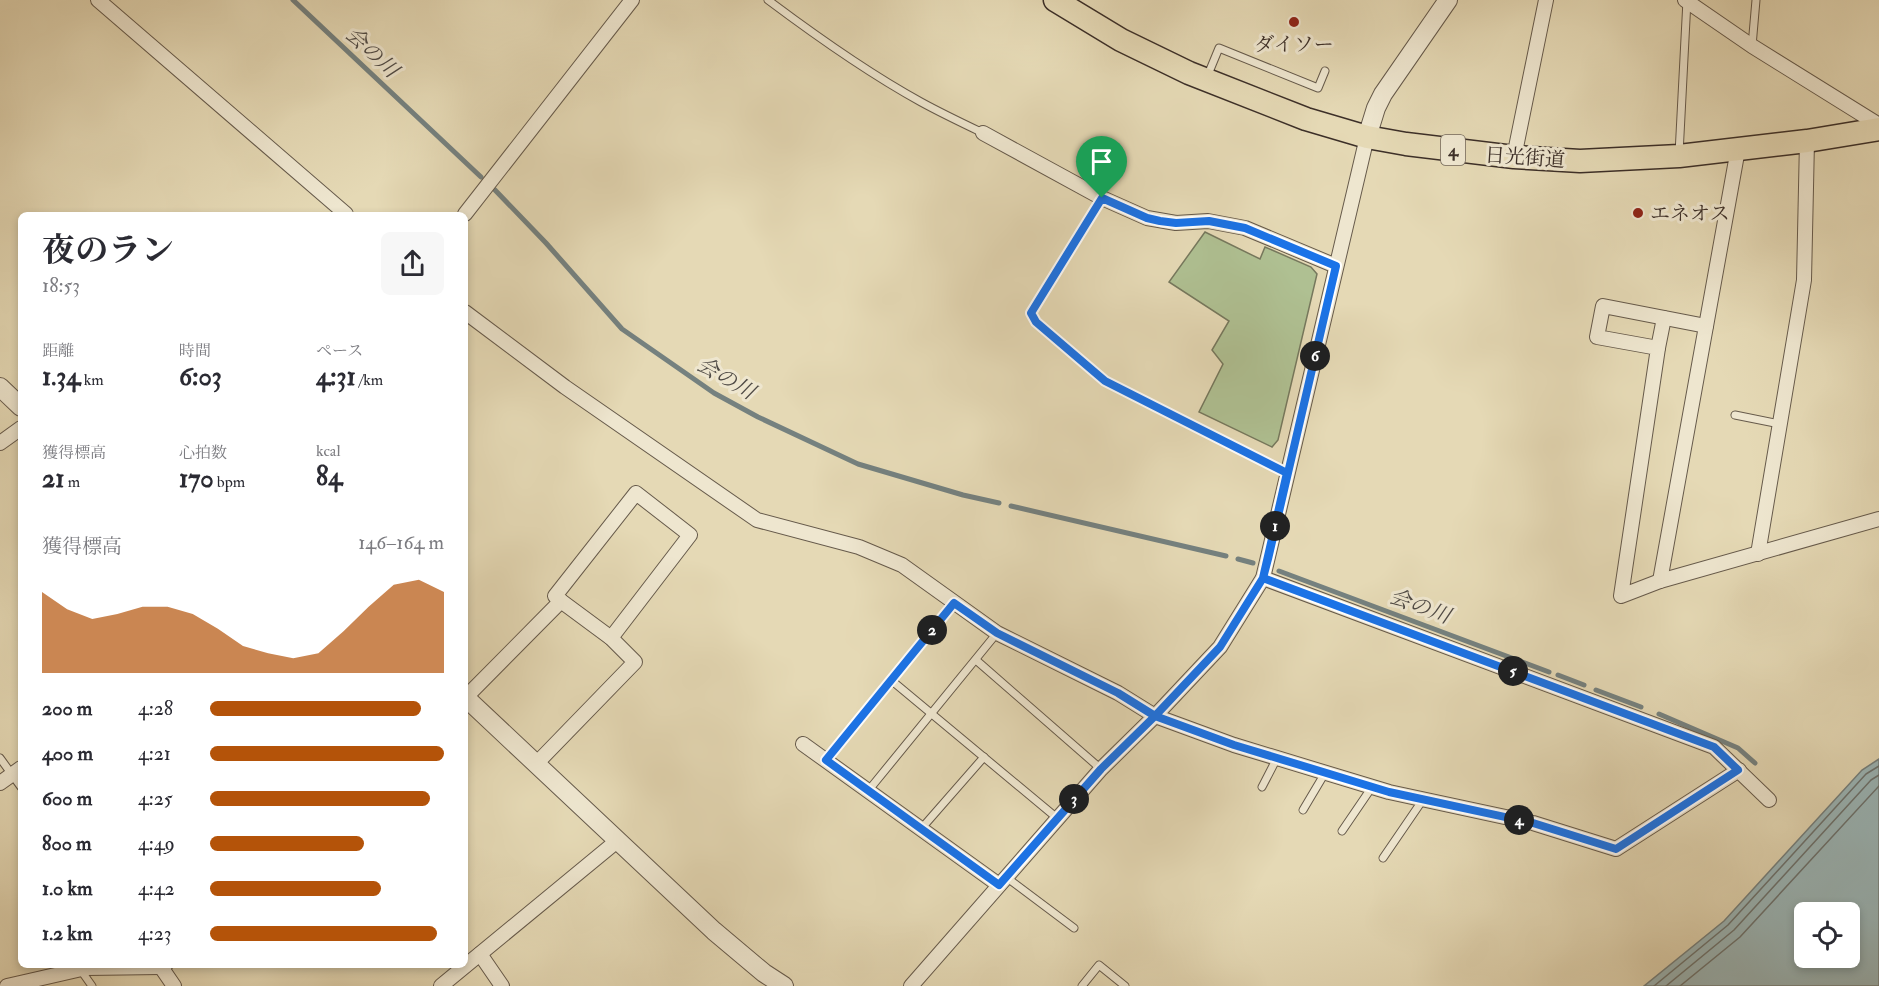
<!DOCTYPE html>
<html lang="ja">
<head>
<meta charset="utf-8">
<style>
	body { margin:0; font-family:"IM FELL Double Pica","Noto Serif JP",serif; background:#f7f7f7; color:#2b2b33; height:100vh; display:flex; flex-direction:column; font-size:22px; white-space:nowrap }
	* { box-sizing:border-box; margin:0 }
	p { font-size:20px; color:#7c7c81 }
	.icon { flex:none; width:33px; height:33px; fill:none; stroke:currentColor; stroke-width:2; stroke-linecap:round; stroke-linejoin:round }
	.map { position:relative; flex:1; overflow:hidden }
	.details { position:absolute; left:18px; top:212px; width:450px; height:756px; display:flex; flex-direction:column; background:#fff; border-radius:9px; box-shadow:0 3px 9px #0003 }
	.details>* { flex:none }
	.buttons { position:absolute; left:1794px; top:902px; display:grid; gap:12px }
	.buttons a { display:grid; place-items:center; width:66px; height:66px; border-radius:9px; background:#fff; box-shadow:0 3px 9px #0003; font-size:30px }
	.pin { position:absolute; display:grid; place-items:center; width:51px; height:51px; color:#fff; margin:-62px -26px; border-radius:50% 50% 50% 0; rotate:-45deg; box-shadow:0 0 6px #0007 }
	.pin .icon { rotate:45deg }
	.km { position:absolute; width:30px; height:30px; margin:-15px; border-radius:50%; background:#222; color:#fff; font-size:16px; line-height:30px; text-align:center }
	.round { display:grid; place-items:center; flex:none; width:63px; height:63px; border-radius:9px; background:#f7f7f7 }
	.summary { display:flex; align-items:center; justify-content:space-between; height:102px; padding:0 24px }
	h1 { font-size:33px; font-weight:700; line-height:45px }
	.figures { display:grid; grid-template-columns:repeat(3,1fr); gap:9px; height:102px; padding:6px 24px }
	.figures div { display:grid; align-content:center }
	.figures b { font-size:26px; font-weight:700 }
	.figures small { font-size:16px; font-weight:400 }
	.figures p { font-size:16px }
	.chart { height:168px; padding:12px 24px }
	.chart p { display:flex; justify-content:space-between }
	.chart svg { width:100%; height:108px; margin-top:6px; fill:#b45309; opacity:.7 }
	ul { padding:0 24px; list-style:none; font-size:20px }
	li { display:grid; grid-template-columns:96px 72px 1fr; align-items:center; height:45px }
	li i { height:15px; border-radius:8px; background:#b45309 }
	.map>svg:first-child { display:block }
	.green { fill:#afc092; stroke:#76785d; stroke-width:1.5 }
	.water { fill:#9bb7b9; stroke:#75817f; stroke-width:1.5; fill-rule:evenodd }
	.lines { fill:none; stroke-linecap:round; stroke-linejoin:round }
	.shore { stroke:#6c7370; stroke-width:1.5 }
	.stream { stroke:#75817f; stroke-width:5 }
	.service-casing { stroke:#665a4b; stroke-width:9 }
	.minor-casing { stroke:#665a4b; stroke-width:16 }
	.tertiary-casing { stroke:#665a4b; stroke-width:20 }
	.trunk-casing { stroke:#3c2f28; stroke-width:25 }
	.service { stroke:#eee6cf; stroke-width:7 }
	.minor { stroke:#eee6cf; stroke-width:14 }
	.tertiary { stroke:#eee6cf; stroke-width:18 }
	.trunk { stroke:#e5d9b5; stroke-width:22 }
	.route-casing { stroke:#fff; stroke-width:12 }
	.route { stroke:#1a73e8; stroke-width:8 }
	.poi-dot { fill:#8f2418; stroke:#eee6cf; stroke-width:2 }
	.labels { text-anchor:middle; stroke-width:6; stroke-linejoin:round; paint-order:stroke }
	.shield { fill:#eee6cf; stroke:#71665a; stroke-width:1.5 }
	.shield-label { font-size:18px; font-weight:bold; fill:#3c2f28 }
	.poi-label { font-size:20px; fill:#3c2f28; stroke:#eee6cf }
	.street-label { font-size:20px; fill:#3c2f28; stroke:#eee6cf }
	.water-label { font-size:21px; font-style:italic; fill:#4f4a45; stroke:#eee6cf }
</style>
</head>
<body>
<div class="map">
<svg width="1879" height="986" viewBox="0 0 1879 986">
	<rect width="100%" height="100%" fill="#e5d9b5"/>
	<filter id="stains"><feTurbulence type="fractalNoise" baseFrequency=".00333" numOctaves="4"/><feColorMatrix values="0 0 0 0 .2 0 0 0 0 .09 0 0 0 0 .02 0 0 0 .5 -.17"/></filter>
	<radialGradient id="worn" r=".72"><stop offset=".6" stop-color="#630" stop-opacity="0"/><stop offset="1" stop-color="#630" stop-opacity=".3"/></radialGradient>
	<!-- green -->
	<polygon class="green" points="1205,232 1260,259 1265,247 1311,267 1317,274 1278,440 1272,447 1199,412 1223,364 1212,350 1229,321 1169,282"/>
	<!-- water -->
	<path class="water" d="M 1879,759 L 1879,986 L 1644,986 L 1724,921 L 1862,770 ZM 1804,912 L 1850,912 L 1850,957 L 1804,957 Z"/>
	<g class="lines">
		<!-- shore -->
		<g class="shore">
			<polyline points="1654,986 1728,925 1866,774 1879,766"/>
			<polyline points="1666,986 1734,930 1871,780 1879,775"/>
			<polyline points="1680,986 1740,937 1879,786"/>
		</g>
		<!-- stream -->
		<g class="stream">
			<polyline points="293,0 481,177"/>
			<polyline points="495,190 546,243 622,329 714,393 758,417 858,464 963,495 999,503"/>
			<polyline points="1011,506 1226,556"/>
			<polyline points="1238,559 1253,563"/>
			<polyline points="1279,571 1549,672"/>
			<polyline points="1558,675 1584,685"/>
			<polyline points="1596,690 1641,707"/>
			<polyline points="1659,714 1738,748 1755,763"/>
		</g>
		<defs>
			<g id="service">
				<path d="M 768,0 C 816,36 868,73 921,102 C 941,113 962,123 983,133"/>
				<polyline points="1752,46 1756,0"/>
				<polyline points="1207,77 1219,48 1318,88 1325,71"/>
				<polyline points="1679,154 1687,0"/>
				<polyline points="1102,198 1031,313 1036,322 1105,381 1287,473"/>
				<polyline points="1735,415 1780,424"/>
				<polyline points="976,660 1101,769"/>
				<polyline points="891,680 1057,818"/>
				<polyline points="0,758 21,787"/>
				<polyline points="826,760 954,603"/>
				<polyline points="1262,787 1277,758"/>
				<polyline points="868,791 997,633"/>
				<polyline points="1303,810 1325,773"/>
				<polyline points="921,829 984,757"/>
				<polyline points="1342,831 1372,787"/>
				<polyline points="1383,858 1422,801"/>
				<polyline points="1006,877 1074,928"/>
				<polyline points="80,969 92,986"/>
				<polyline points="1082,986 1099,965 1125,986"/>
			</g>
			<g id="minor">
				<polyline points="98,0 346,214"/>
				<polyline points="1685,0 1752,46 1879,125"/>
				<polyline points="983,133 1102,198 1147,218 1176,223 1208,221 1245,228 1336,266"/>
				<polyline points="1514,157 1546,0"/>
				<polyline points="465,214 632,0"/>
				<polyline points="465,312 565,387 757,520 859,547 902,565 997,633 1118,693 1155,716 1234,745 1389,792 1533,823 1616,849 1739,770"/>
				<polyline points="1706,326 1603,306 1597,337 1658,348 1621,596 1660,581 1879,519"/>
				<polyline points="1658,348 1664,318"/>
				<polyline points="0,443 21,428"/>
				<polyline points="1758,554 1804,280 1807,141"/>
				<polyline points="1263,578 1714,747 1769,800"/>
				<polyline points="1660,581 1738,149"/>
				<polyline points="465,698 561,601 555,596 636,493 690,535 611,638"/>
				<polyline points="803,744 999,885"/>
				<polyline points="536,764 635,662 611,638 561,601"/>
				<polyline points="0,783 21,768"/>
				<polyline points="480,954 502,986"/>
				<polyline points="161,967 174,986"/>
				<polyline points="7,986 86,968 161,967 166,964"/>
				<polyline points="441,986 617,841"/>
				<polyline points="911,986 1101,769 1155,716 1220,647 1263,578 1367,137"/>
			</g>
			<g id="tertiary">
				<polyline points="1367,137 1376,108 1383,94 1448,0"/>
				<polyline points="0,387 21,407"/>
				<polyline points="465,697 714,931 764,973 784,986"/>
			</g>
			<polyline id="trunk" points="1055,0 1121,40 1189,73 1306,119 1367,137 1406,144 1514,157 1580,161 1679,156 1807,141 1879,129"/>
		</defs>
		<!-- service casing -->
		<use href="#service" class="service-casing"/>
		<!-- minor casing -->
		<use href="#minor" class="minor-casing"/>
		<!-- tertiary casing -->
		<use href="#tertiary" class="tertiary-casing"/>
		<!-- trunk casing -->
		<use href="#trunk" class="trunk-casing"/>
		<!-- service -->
		<use href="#service" class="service"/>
		<!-- minor -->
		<use href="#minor" class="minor"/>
		<!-- tertiary -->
		<use href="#tertiary" class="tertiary"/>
		<!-- trunk -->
		<use href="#trunk" class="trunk"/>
	</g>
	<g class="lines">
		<defs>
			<polyline id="route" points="1102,198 1031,313 1036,322 1105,381 1287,473 1263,578 1220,647 1155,716 1118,693 997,633 954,603 826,760 999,885 1101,769 1155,716 1234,745 1389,792 1533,823 1616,849 1738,770 1714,747 1263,578 1268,559 1336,266 1245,228 1209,221 1176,223 1160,221 1147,218 1102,198"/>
		</defs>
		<!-- route casing -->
		<use href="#route" class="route-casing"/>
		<!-- route -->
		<use href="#route" class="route"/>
	</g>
	<!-- markers -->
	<g class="poi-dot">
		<circle cx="1294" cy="22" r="6"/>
		<circle cx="1638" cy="213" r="6"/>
	</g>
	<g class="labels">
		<!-- shield labels -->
		<rect class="shield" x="1441" y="135" width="24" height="30" rx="4.5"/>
		<g class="shield-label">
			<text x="1453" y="156">4</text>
		</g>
		<!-- poi labels -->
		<g class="poi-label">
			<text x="1294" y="51">ダイソー</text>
			<text x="1650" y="220" text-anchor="start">エネオス</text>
		</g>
		<!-- street labels -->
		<g class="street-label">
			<text transform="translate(1525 157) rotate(4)" y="7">日光街道</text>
		</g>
		<!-- water labels -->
		<g class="water-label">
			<text transform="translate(372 52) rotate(43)" y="7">会の川</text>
			<text transform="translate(726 378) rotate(30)" y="7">会の川</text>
			<text transform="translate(1420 606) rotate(20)" y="7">会の川</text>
		</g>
	</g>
	<rect width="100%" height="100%" filter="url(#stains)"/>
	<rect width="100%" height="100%" fill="url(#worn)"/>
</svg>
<div class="buttons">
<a><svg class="icon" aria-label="locate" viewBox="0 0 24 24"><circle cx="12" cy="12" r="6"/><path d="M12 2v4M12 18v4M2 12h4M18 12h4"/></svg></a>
</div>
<div class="pin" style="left:1102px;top:198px;background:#1e9e55"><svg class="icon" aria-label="arrive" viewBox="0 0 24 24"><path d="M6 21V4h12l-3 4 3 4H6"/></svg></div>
<b class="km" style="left:1275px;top:526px">1</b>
<b class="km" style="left:932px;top:630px">2</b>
<b class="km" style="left:1074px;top:799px">3</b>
<b class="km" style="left:1519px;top:820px">4</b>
<b class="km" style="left:1513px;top:671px">5</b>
<b class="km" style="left:1315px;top:356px">6</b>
<section class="details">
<div class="summary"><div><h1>夜のラン</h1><p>18:53</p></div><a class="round"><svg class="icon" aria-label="share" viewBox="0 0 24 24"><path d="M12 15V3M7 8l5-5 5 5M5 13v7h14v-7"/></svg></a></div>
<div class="figures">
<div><p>距離</p><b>1.34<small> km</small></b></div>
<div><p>時間</p><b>6:03</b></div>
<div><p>ペース</p><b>4:31<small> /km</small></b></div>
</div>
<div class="figures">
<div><p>獲得標高</p><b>21<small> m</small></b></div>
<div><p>心拍数</p><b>170<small> bpm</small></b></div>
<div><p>kcal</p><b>84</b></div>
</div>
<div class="chart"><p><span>獲得標高</span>146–164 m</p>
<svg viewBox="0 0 160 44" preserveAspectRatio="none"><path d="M0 44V11L10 18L20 22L30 20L40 17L50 17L60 20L70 26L80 33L90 36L100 38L110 36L120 27L130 17L140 8L150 6L160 11V44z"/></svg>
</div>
<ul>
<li><b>200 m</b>4:28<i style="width:90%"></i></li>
<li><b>400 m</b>4:21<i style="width:100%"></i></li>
<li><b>600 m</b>4:25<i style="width:94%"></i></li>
<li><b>800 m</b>4:49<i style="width:66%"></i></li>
<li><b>1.0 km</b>4:42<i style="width:73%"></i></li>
<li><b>1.2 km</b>4:23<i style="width:97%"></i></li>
</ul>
</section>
</div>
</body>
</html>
